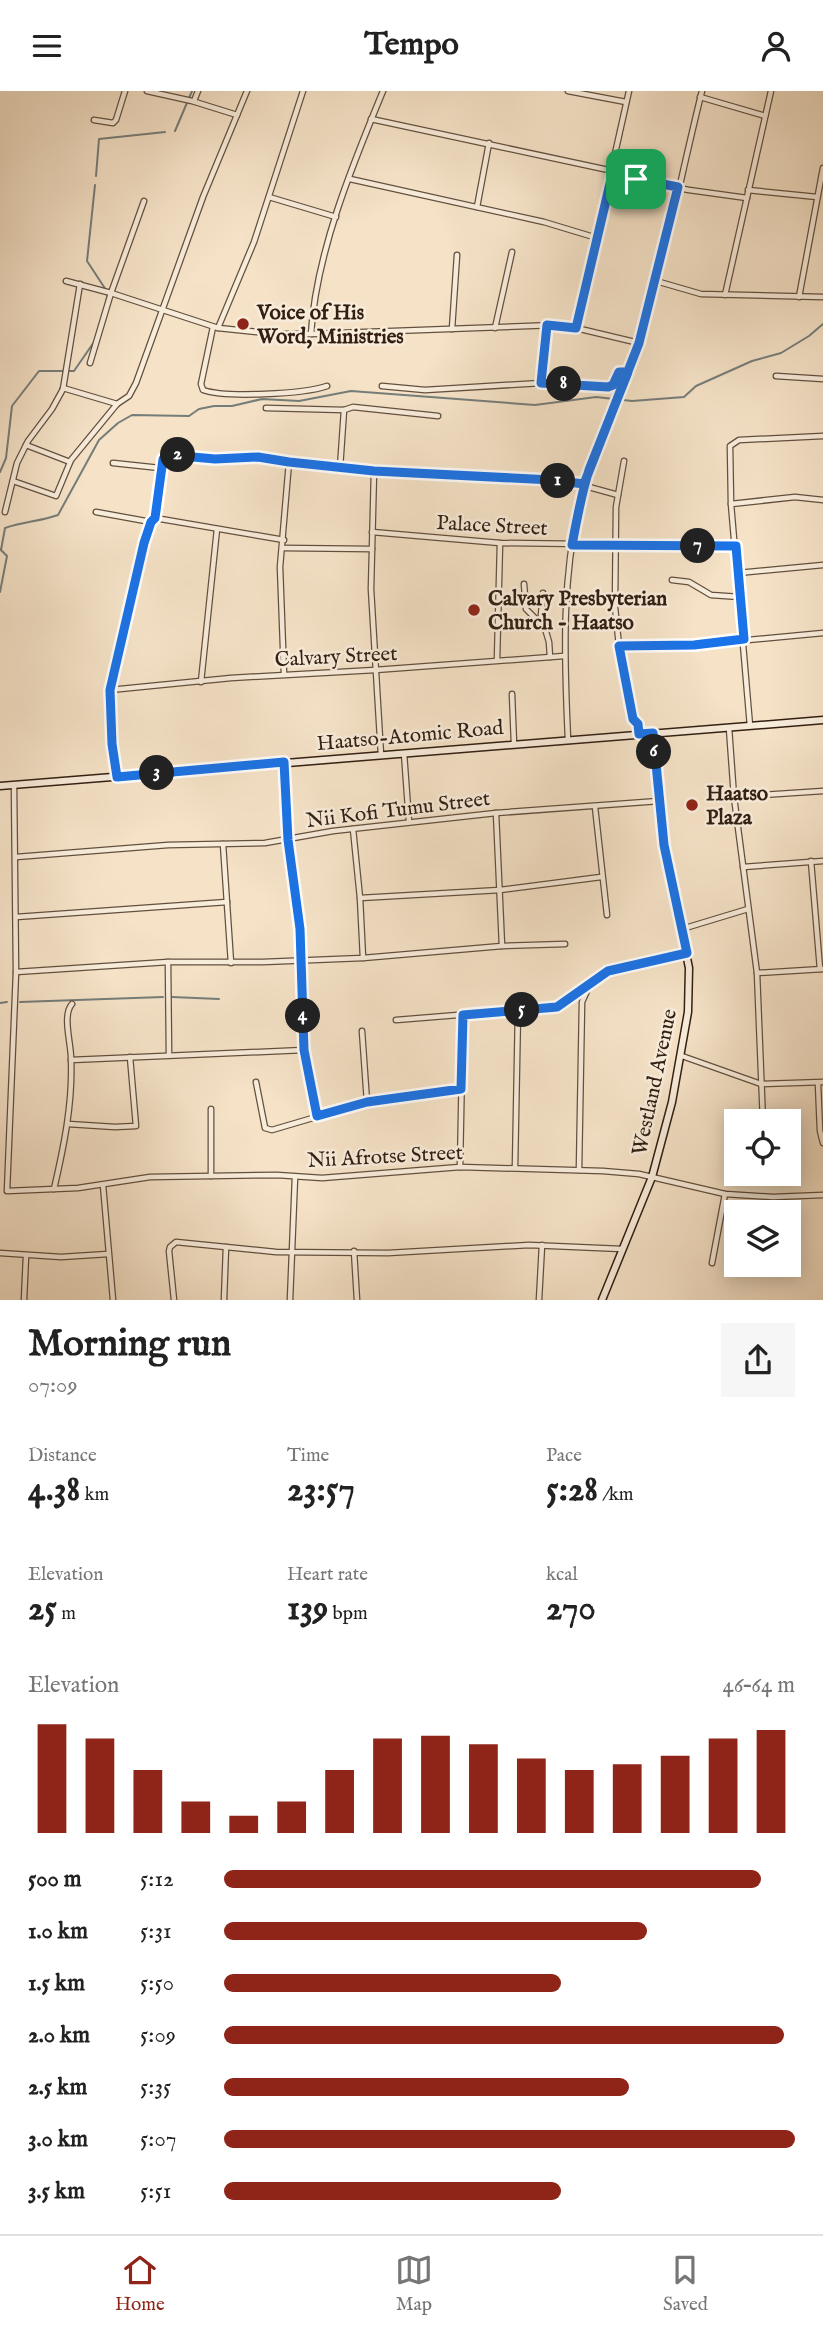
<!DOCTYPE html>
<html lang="en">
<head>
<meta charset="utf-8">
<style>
	body { margin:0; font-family:"IM FELL English",serif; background:#f6f6f6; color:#222; height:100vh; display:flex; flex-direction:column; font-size:26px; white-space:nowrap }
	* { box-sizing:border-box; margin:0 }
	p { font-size:23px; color:#767676 }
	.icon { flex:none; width:38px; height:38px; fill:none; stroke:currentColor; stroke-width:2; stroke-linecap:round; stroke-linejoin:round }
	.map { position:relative; height:1209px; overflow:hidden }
	.details { display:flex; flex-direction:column; background:#fff; flex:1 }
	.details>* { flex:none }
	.fabs { position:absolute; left:724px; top:1018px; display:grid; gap:14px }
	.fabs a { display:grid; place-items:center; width:77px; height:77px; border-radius:0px; background:#fff; box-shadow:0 4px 18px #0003; font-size:35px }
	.pin { position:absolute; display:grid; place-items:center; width:60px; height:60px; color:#fff; margin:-30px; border-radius:14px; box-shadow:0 4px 10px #0006 }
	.km { position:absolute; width:35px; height:35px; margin:-18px; border-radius:50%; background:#222; color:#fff; font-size:19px; line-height:35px; text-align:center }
	.round { display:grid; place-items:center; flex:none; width:74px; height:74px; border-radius:0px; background:#f6f6f6 }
	.headline { display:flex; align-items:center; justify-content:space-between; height:119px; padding:0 28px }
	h1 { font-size:38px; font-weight:800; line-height:52px }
	.metrics { display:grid; grid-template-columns:repeat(3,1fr); gap:10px; height:119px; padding:7px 28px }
	.metrics div { display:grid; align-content:center }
	.metrics b { font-size:35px; font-weight:800 }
	.metrics small { font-size:19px; font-weight:400 }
	.metrics p { font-size:19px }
	.chart { height:196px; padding:14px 28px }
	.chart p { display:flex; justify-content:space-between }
	.chart svg { width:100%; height:126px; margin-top:7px; stroke:#8f2418; stroke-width:6 }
	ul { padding:0 28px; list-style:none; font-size:23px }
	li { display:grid; grid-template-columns:112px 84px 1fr; align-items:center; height:52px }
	li i { height:18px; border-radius:9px; background:#8f2418 }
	header { display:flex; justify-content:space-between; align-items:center; height:91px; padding:0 28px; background:#fff; font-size:32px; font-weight:800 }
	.menu { display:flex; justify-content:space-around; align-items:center; height:98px; border-top:2px solid #e0e0e0; background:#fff; font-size:19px; color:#767676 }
	.menu a { display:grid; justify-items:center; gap:4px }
	.menu .on { color:#8f2418 }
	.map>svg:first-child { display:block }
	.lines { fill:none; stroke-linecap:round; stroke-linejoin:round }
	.stream { stroke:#757d7a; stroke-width:2 }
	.street-casing { stroke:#63503f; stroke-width:7 }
	.secondary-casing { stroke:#321f12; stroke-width:9 }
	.street { stroke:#f8ecdb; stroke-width:4.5 }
	.secondary { stroke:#f8ecdb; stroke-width:6 }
	.route-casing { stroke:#fff; stroke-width:14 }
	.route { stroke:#1a73e8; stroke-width:9 }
	.poi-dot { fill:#8f2418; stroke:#f8ecdb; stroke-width:2.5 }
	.labels { text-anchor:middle; stroke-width:5; stroke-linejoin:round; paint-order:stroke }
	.poi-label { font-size:21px; font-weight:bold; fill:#321f12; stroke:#f8ecdb; text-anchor:start }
	.street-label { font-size:21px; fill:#321f12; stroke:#f8ecdb }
</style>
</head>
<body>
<header><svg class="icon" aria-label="menu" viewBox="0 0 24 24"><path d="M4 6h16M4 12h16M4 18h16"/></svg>Tempo<svg class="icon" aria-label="person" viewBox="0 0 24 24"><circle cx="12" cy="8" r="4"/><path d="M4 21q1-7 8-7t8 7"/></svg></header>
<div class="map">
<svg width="823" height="1209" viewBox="0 0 823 1209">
	<rect width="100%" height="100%" fill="#f5e2c7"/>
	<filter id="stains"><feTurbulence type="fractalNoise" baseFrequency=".00286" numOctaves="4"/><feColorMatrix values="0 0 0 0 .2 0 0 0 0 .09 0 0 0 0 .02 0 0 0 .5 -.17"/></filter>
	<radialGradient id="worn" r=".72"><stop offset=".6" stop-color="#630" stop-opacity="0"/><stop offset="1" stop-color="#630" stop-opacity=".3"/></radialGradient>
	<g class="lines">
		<!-- stream -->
		<g class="stream">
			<polyline points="175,40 192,0"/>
			<polyline points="96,85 99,48 165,41"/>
			<polyline points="95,94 87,170 108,202 105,216"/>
			<polyline points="0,381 6,367 12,315 39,280 74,280 94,251"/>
			<polyline points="0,458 7,465 0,501"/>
			<path d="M 1,459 L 5,437 C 23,431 41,430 58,424 L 99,349 L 118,332 L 132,324 L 189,325 L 199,318 L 214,315 L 232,315 L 262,308 L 299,310 L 351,300 L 535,314 L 596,306 L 632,310 L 684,306 L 696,295 L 752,270 L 781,262 L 809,245 L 823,233"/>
			<polyline points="172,906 219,908"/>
			<polyline points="20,911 163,906"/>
			<polyline points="0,912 7,911"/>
		</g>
		<defs>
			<g id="street">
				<polyline points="147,0 192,10 237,24"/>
				<polyline points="568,0 626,11"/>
				<polyline points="700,6 765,25"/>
				<polyline points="194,10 198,0"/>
				<polyline points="371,28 613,80"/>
				<polyline points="94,29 113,32 116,29 125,0"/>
				<polyline points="612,84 689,99 747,107"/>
				<polyline points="350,88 544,131 597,147"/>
				<polyline points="748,99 817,106"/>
				<polyline points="269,106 336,126"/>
				<polyline points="144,110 111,202 218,237 277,243 311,243 555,234 576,237 639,252"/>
				<polyline points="477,116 489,52"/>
				<polyline points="66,190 111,202 90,272"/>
				<polyline points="656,190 701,203 823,206"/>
				<polyline points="725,204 771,0"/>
				<polyline points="799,206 823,77"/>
				<path d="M 213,236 L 201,293 L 203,299 C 225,307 304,303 327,295"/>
				<polyline points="218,237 254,151 303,0"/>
				<polyline points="495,237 512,161"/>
				<polyline points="576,237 629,0"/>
				<polyline points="452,238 457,164"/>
				<path d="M 311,243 C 316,162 352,75 383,0"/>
				<polyline points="776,285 823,288"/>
				<polyline points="541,292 608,296 613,294 619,281 628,281"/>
				<polyline points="382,295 425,299 541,292 547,234"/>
				<polyline points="63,297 117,313"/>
				<polyline points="266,317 344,319 353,316 438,325"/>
				<polyline points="26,354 70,371"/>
				<polyline points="624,370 616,416 615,516 619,555 633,628 638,633 639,643"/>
				<polyline points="113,372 160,377"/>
				<polyline points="340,377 344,319"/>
				<polyline points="374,380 371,498 381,664"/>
				<polyline points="13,390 56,405 71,369 117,313 129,305 136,292 203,106 247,0"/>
				<polyline points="731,413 795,406 823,409"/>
				<polyline points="5,421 17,372 28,350 52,318 63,298 80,193"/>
				<polyline points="96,421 151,431"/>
				<polyline points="155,427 284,449"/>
				<polyline points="372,441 500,452 736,455"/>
				<polyline points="283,457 372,458"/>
				<polyline points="738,482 823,474"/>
				<polyline points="672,489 689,491 711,504 740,506"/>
				<polyline points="524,493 526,518 542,534"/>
				<polyline points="543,502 541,524 549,551 550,566"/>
				<polyline points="619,555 694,554 823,542"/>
				<polyline points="497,569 500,452"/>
				<polyline points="284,583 280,476 289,371"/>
				<polyline points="201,591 217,438"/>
				<polyline points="110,599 231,587 375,579 564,565"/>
				<polyline points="512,603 514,653"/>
				<polyline points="750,635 731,413 730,355 739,349 823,345"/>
				<polyline points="729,637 734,706 757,882 763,1031"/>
				<path d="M 568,648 C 564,563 561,478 584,395 C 591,371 602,349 612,327 C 622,302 631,277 639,252 C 665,170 681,84 702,0"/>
				<polyline points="404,662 409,731"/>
				<polyline points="284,672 288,749 300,838 304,959 317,1025"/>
				<polyline points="117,686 112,653 110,599 144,452 151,431 155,427 160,375 166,365 176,364 226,368 258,366 374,380 567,390 618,404"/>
				<polyline points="14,694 16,881 7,1100 78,1097 150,1086 277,1084 322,1087 460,1076 603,1080 639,1083 725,1103 773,1106 823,1104"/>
				<polyline points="734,706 823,700"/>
				<polyline points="595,716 607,824"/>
				<polyline points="496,722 502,855"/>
				<polyline points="353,738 360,807 363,867"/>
				<polyline points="223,753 231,872"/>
				<polyline points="16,766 168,754 265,752 333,740 496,722 659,710"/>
				<polyline points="811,770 820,878"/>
				<polyline points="743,776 823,770"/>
				<polyline points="360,807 500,799 601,786"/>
				<polyline points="16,826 227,811"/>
				<polyline points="682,838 748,818"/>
				<polyline points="168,871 169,964"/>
				<polyline points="16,881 168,871 263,871 363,867 502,855 565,853"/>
				<polyline points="757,882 823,878"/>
				<polyline points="396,929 557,916 609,880 687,862"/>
				<polyline points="362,940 367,1011"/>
				<polyline points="682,965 761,993 823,991"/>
				<polyline points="71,969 304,959"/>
				<polyline points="256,991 265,1037 272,1039 367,1011 461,998"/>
				<polyline points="818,993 820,1040 823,1052"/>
				<polyline points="68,1033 115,1036 136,1035 130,966"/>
				<polyline points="460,1076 463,924"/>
				<polyline points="515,1077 518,919"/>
				<polyline points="579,1079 582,911 587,900 587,893"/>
				<polyline points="211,1085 211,1018"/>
				<polyline points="103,1094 113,1209"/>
				<path d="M 54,1098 C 64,1055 73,1011 71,967 C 71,952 62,924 72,913"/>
				<polyline points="354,1160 357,1209"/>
				<polyline points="0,1162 61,1166 108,1163"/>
				<polyline points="712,1172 725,1103"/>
				<polyline points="24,1209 26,1165"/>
				<polyline points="174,1209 169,1160 170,1156 176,1151 276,1161 388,1162 529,1154 622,1158"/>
				<polyline points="224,1209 226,1156"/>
				<polyline points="290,1209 295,1086"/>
				<polyline points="539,1209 542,1154"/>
			</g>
			<g id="secondary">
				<polyline points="0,695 823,629"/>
				<polyline points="602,1209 652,1086 672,1011 688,921 689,877 664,754 653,642"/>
			</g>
		</defs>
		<!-- street casing -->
		<use href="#street" class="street-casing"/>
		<!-- secondary casing -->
		<use href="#secondary" class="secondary-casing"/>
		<!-- street -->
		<use href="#street" class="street"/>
		<!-- secondary -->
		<use href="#secondary" class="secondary"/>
	</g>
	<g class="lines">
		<defs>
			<path id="route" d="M 636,88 L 678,96 L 639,252 L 584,393 L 552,389 L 374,380 L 289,371 L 258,366 L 215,368 L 171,364 L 163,368 L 155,427 L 151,431 L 144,452 L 110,599 L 112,653 L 117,686 L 284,671 L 288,749 L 300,838 L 304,959 L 317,1025 L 367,1011 L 461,998 L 463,924 L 557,916 L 608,880 L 687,862 L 664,754 L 653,642 L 639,643 L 638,633 L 633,628 L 619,555 L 694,554 L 744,548 L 736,455 L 572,454 C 577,428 581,404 589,379 L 628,281 L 619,281 L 613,294 L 608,296 L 541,292 L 547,234 L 576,237 L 612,84 L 636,88"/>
		</defs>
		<!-- route casing -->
		<use href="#route" class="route-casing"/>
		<!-- route -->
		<use href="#route" class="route"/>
	</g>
	<!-- markers -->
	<g class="poi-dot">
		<circle cx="243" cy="233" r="7"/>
		<circle cx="474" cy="519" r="7"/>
		<circle cx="692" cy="714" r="7"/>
	</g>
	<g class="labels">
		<!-- poi labels -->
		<g class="poi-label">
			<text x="257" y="228">Voice of His<tspan x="257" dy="24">Word, Ministries</tspan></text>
			<text x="488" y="514">Calvary Presbyterian<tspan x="488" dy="24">Church - Haatso</tspan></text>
			<text x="706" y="709">Haatso<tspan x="706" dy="24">Plaza</tspan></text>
		</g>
		<!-- street labels -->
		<g class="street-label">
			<text transform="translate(492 434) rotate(3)" y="7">Palace Street</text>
			<text transform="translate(336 565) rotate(-3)" y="7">Calvary Street</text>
			<text transform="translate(410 644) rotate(-5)" y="7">Haatso-Atomic Road</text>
			<text transform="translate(398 718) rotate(-7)" y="7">Nii Kofi Tumu Street</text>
			<text transform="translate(654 991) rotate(-78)" y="7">Westland Avenue</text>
			<text transform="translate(385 1065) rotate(-3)" y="7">Nii Afrotse Street</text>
		</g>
	</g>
	<rect width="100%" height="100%" filter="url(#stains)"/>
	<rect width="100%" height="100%" fill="url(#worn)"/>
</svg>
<div class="fabs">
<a><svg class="icon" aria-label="locate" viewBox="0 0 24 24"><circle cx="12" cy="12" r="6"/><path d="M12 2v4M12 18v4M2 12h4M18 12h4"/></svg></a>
<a><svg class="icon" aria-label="layers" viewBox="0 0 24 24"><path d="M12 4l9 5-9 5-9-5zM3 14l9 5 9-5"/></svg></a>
</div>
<div class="pin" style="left:636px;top:88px;background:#1e9e55"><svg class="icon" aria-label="arrive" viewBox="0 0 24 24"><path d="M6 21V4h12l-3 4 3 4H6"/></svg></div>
<b class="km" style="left:558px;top:390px">1</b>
<b class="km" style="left:178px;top:364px">2</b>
<b class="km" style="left:157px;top:682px">3</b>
<b class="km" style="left:303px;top:925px">4</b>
<b class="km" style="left:522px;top:919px">5</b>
<b class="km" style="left:654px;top:661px">6</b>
<b class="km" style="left:698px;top:455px">7</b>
<b class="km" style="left:564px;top:293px">8</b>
</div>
<section class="details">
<div class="headline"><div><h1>Morning run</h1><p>07:09</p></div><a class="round"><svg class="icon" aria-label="share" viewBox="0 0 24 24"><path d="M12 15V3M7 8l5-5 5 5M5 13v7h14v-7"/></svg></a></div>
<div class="metrics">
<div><p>Distance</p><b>4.38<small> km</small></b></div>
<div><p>Time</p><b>23:57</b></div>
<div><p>Pace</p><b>5:28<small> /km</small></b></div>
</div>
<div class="metrics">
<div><p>Elevation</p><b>25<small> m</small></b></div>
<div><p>Heart rate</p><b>139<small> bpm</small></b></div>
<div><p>kcal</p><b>270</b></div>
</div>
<div class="chart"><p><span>Elevation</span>46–64 m</p>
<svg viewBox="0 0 160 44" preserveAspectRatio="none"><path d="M5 44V6M15 44V11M25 44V22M35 44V33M45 44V38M55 44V33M65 44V22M75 44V11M85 44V10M95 44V13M105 44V18M115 44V22M125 44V20M135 44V17M145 44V11M155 44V8"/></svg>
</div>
<ul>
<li><b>500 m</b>5:12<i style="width:94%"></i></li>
<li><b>1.0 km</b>5:31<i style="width:74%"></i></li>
<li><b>1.5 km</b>5:50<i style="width:59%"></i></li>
<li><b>2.0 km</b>5:09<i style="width:98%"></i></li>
<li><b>2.5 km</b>5:35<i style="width:71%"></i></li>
<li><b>3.0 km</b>5:07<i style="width:100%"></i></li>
<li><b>3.5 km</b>5:51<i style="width:59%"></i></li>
</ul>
</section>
<nav class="menu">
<a class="on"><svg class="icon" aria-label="home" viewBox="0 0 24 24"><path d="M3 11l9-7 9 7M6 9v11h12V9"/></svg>Home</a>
<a><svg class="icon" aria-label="map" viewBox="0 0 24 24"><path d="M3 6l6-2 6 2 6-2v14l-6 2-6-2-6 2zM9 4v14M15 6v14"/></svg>Map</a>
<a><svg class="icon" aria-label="saved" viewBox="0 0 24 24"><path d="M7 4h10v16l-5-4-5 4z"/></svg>Saved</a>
</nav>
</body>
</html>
